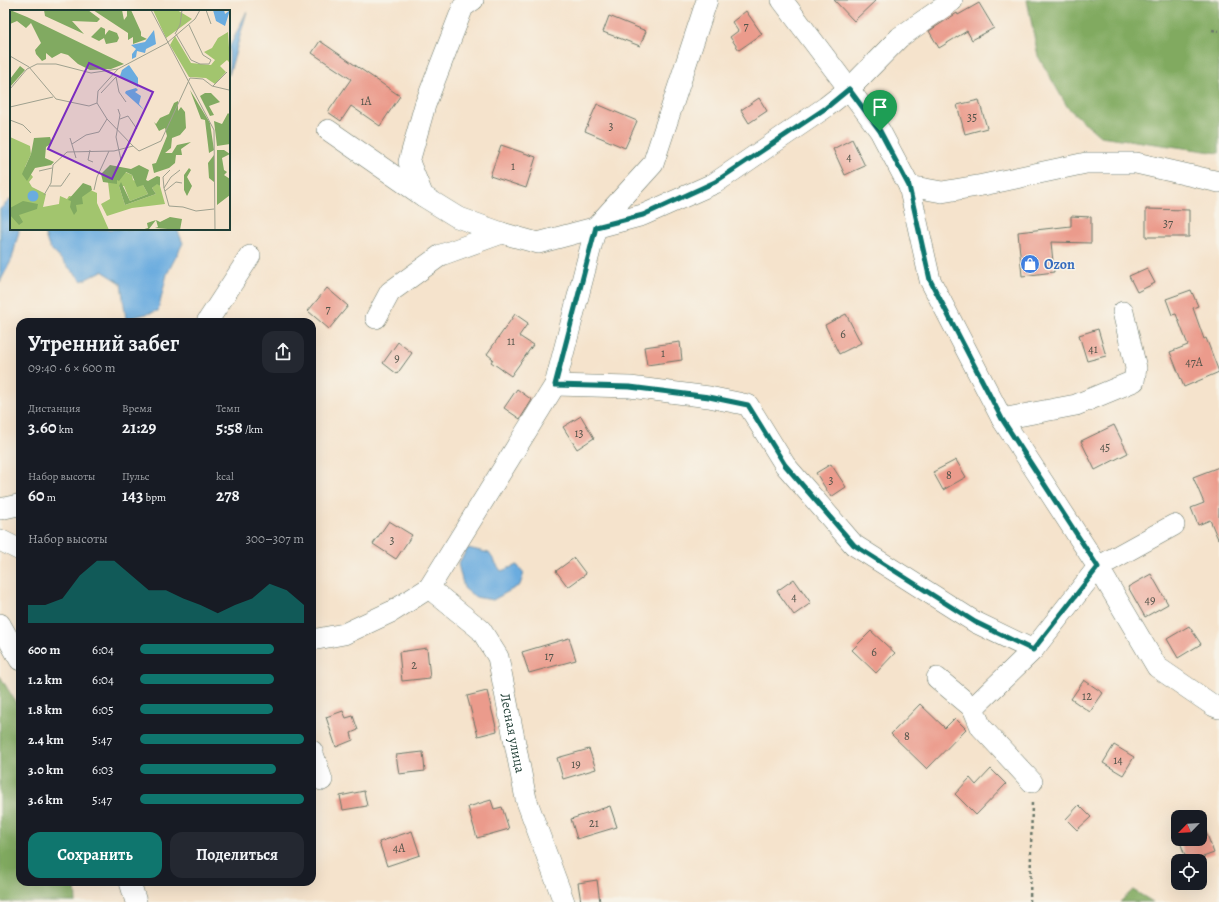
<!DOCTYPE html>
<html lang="ru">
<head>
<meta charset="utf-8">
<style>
	body { margin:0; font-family:Alegreya,serif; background:#242831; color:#f1f3f6; height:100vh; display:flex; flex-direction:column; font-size:15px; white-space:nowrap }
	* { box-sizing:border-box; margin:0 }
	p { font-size:13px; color:#9ea1a6 }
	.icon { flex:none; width:22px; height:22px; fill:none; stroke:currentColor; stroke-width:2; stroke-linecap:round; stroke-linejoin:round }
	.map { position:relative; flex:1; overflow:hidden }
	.side { position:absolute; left:16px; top:318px; width:300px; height:568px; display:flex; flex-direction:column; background:#171b24; border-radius:12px; box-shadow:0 4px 16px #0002 }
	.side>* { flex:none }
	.needle { width:26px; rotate:245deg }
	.buttons { position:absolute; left:1171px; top:810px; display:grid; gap:8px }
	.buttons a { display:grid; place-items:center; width:36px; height:36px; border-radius:8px; background:#171b24; box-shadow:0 4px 16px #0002; font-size:20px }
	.pin { position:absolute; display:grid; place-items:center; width:34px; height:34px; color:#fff; margin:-41px -17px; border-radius:50% 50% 50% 0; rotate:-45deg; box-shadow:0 0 4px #0007 }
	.pin .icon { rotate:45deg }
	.round { display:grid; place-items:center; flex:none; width:42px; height:42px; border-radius:12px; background:#242831 }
	.overview { display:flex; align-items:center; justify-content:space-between; height:68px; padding:0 12px }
	h1 { font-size:22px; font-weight:700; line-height:30px }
	.stats { display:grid; grid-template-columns:repeat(3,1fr); gap:6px; height:68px; padding:4px 12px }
	.stats div { display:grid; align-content:center }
	.stats b { font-size:17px; font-weight:700 }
	.stats small { font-size:11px; font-weight:400 }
	.stats p { font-size:11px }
	.chart { height:112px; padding:8px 12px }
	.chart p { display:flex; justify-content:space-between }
	.chart svg { width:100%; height:72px; margin-top:4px; fill:#0f766e; opacity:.7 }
	.button { display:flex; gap:8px; margin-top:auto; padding:8px 12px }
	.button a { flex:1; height:46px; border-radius:12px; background:#0f766e; color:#fff; font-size:16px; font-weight:700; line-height:46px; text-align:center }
	.button a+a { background:#242831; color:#f1f3f6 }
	ul { padding:0 12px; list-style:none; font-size:13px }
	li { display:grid; grid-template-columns:64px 48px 1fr; align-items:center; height:30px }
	li i { height:10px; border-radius:5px; background:#0f766e }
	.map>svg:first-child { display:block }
	.forest { fill:#81aa61; stroke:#50744a }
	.water { fill:#6aacdf; stroke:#44748a }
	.building { fill:#eb9b8c }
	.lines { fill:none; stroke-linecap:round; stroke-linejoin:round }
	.minor-casing { stroke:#6a7769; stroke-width:22 }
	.path { stroke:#6a7769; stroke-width:2.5; stroke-dasharray:3 3; stroke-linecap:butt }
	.minor { stroke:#fff; stroke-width:21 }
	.route-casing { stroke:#fff; stroke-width:8 }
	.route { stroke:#0f766e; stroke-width:5 }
	.labels { text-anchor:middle; stroke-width:3; stroke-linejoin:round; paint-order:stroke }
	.number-label { font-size:12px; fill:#52544a }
	.shop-label { font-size:14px; font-weight:bold; fill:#366cbe; stroke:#f7f3e8; text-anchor:start }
	.street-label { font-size:14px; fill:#1f3d34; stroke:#f7f3e8 }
	.inset-road { fill:none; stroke:#9fa18f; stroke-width:1 }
	.view { fill:#7b2cbf; fill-opacity:0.15; stroke:#7b2cbf; stroke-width:2 }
	.inset-edge { fill:none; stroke:#1f3d34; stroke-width:2 }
</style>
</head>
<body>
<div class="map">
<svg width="1219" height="902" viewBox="0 0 1219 902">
	<rect width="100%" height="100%" fill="#f7f3e8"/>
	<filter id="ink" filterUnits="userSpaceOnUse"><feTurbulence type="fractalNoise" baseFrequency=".025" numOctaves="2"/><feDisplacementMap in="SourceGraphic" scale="8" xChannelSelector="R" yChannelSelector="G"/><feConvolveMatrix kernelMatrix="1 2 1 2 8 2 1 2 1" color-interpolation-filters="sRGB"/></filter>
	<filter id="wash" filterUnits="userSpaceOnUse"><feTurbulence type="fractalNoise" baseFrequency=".012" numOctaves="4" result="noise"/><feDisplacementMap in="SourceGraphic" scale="16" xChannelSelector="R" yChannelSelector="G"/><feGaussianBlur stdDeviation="0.9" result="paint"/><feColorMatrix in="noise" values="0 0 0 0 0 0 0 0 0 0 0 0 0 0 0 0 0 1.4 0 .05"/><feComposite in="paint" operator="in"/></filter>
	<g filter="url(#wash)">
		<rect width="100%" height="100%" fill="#f5e3cc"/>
		<!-- forest -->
		<g class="forest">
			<polygon points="1027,0 1219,0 1219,153 1100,136 1068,108 1038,56"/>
			<polygon points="0,676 15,701 20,713 20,882 75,882 76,902 0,902"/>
			<polygon points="1133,890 1153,902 1120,902"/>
		</g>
		<!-- water -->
		<g class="water">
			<polygon points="247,11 229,75 229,48"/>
			<polygon points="11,199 11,229 18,229 19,231 12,259 0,282 0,209"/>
			<polygon points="43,229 177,229 183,243 167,274 158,311 126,319 121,283 102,271 82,281 49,247"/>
			<polygon points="468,548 489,553 501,571 517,565 524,573 520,585 493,600 475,597 464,588 458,564"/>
		</g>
		<g id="blocks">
			<!-- building -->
			<g class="building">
				<polygon points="834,0 876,0 854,21"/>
				<polygon points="979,3 994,28 972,40 967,31 939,48 929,31 957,13 958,15"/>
				<polygon points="746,11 762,34 739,50 730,37 738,31 732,22"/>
				<polygon points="609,16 646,31 640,46 603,32"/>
				<polygon points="320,41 400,96 380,126 351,106 341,121 328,112 351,79 312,53"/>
				<polygon points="759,98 767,111 749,123 741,110"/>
				<polygon points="979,100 987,128 965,134 957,105"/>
				<polygon points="597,104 637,121 625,148 585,131"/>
				<polygon points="852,139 865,166 845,175 833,149"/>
				<polygon points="501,145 536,157 526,188 490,176"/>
				<polygon points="1146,209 1189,210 1189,237 1146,237"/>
				<polygon points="1071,216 1091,217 1091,243 1051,242 1054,272 1022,276 1018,232 1071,226"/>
				<polygon points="1147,268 1155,283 1137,292 1129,276"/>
				<polygon points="327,288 348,306 329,329 308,311"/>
				<polygon points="1191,290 1198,306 1193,308 1204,339 1206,338 1219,372 1184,387 1170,352 1188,345 1176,314 1172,315 1166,299"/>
				<polygon points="515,314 528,323 519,336 533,345 511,376 491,362 493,359 487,354"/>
				<polygon points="846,314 861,343 839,354 825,325"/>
				<polygon points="1098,329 1106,356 1087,361 1079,335"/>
				<polygon points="398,342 412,353 397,374 383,363"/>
				<polygon points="680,342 682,360 647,365 644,347"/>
				<polygon points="517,389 532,400 520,419 504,408"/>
				<polygon points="581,416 594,438 577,449 563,427"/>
				<polygon points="1114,425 1128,453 1095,470 1081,441"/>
				<polygon points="956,460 966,477 943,490 933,472"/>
				<polygon points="831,464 846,487 831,497 816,473"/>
				<polygon points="1219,467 1219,539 1218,539 1210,520 1198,525 1191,508 1204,503 1193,477"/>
				<polygon points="389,521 412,535 396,559 373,544"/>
				<polygon points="574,558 586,574 568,587 556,571"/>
				<polygon points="1151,574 1168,604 1145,617 1128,587"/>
				<polygon points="794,579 811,603 794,615 777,591"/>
				<polygon points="1189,626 1201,644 1178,658 1167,639"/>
				<polygon points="871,631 895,653 876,673 852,650"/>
				<polygon points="569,638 576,660 529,673 522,652"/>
				<polygon points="427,648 430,678 402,681 399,652"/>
				<polygon points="1084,680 1103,693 1090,712 1071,699"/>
				<polygon points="487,691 497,731 478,736 467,696"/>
				<polygon points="920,704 945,728 955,718 966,729 927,769 891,734"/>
				<polygon points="343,711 346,718 353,716 358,730 351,733 353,740 336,747 326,717"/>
				<polygon points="1114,745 1134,757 1123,775 1103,763"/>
				<polygon points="589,749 596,769 563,779 557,758"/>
				<polygon points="423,752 425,771 399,774 396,755"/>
				<polygon points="991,769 1006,784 976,815 955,794 970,778 976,785"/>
				<polygon points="364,791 367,806 343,810 340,796"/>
				<polygon points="491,800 494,809 502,807 509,829 477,838 468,807"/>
				<polygon points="1079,805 1091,817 1077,830 1066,819"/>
				<polygon points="610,806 617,827 577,839 571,819"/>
				<polygon points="1200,816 1214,853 1192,861 1187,861 1179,839 1200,839 1200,817 1197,817"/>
				<polygon points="412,831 420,855 387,866 379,842"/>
				<polygon points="597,880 600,902 581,902 578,883"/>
			</g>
		</g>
	</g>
	<g filter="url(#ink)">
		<use href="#blocks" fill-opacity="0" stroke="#6a7769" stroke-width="1"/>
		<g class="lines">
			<defs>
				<g id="minor">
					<polyline points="473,0 463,7 425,105 409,162 423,196 457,217 502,233"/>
					<polyline points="782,0 849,89 880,131 909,186 930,280 1002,419 1098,567 1157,667 1214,706 1219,708"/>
					<polyline points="328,130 423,196"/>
					<polyline points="909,186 942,192 983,185 1086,163 1136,163 1219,182"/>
					<polyline points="376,318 390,292 441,255 502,233 538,243 643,215 715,183 826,107 849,89 900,37 952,1"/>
					<polyline points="207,322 250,256"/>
					<polyline points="555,385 630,387 709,397 748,405 785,465 854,545 975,622 1033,650"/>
					<polyline points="1002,419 1076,405 1134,381 1136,368 1123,312"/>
					<polyline points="0,509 18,505 20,505"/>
					<polyline points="0,540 20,550"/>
					<path id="s1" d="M 429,588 L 481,630 L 498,657 L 526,799 L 564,902"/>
					<polyline points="0,624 20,660"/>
					<polyline points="312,640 344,634 393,611 429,588 555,385 596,227 653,164 707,0"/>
					<polyline points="937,678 973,708 981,727 1032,782"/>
					<polyline points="973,708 1033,650 1098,567 1174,525"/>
					<polyline points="312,751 322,780"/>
					<polyline points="130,882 136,902"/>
				</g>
			</defs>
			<!-- minor casing -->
			<use href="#minor" class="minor-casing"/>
			<!-- path -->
			<g class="path">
				<polyline points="1212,30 1219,31"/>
				<polyline points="1030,902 1032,801"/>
			</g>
			<!-- minor -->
			<use href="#minor" class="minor"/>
		</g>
	</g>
	<g class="lines" filter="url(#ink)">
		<defs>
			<polygon id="route" points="849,89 880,131 909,186 930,280 1002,419 1098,567 1033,650 975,622 854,545 785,465 748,405 709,397 630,387 555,385 596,227 643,215 715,182 826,108"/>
		</defs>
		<!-- route casing -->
		<use href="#route" class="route-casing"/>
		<!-- route -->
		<use href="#route" class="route"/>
	</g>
	<!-- icons -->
	<defs>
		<symbol id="shop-disc" viewBox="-11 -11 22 22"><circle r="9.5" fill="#3f7fe0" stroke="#f7f3e8"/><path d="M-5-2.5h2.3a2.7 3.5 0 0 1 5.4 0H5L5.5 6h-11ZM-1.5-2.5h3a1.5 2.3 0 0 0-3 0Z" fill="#fff"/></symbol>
	</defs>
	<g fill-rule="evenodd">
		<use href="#shop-disc" x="1019" y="253" width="22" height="22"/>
	</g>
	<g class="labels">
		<!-- number labels -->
		<g class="number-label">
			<text x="746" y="30">7</text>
			<text x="366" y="105">1А</text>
			<text x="972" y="121">35</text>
			<text x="611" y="130">3</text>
			<text x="849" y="161">4</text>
			<text x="513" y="170">1</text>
			<text x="1168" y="227">37</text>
			<text x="328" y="313">7</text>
			<text x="843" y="338">6</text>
			<text x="511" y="345">11</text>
			<text x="1093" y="353">41</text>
			<text x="663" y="357">1</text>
			<text x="397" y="362">9</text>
			<text x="1194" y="366">47А</text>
			<text x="579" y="437">13</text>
			<text x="1105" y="451">45</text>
			<text x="949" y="479">8</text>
			<text x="831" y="484">3</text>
			<text x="392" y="544">3</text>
			<text x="794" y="601">4</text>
			<text x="1150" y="604">49</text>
			<text x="874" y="656">6</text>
			<text x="549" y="660">17</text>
			<text x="414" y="669">2</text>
			<text x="1087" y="700">12</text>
			<text x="907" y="740">8</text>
			<text x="1118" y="764">14</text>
			<text x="576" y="768">19</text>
			<text x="594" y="827">21</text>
			<text x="399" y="852">4А</text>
		</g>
		<!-- shop labels -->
		<g class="shop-label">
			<text x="1044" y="269">Ozon</text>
		</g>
		<!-- street labels -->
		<g class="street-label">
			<text dy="5" stroke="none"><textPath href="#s1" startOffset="176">Лесная улица</textPath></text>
		</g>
	</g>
	<!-- overview -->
	<g transform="translate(10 10)">
		<rect width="220" height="220" fill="#f5e3cc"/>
		<path d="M 143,0 L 167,0 L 182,9 L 156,28 ZM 218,22 L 220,53 L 217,50 L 210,56 L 216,62 L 205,74 L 196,68 L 179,67 L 160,35 L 165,26 L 181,53 L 201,55 L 205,50 L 194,42 L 202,38 L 208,28 ZM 0,127 L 20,136 L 21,144 L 15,157 L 23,167 L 19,172 L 22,177 L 36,184 L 33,197 L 49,194 L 50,186 L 57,189 L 59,186 L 67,187 L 78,179 L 87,183 L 87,193 L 99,220 L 0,220 ZM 115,162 L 122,165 L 123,170 L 133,175 L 138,184 L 120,191 L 114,176 L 109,176 L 115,195 L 146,184 L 142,178 L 147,173 L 150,176 L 155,194 L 122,198 L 97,206 L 91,194 L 100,189 L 98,172 L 106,171 Z" fill="#a2c56e"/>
		<path d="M 0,0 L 17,7 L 114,54 L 101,59 L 80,60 L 68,54 L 58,45 L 51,43 L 42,48 L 36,43 L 36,49 L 32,51 L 26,44 L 25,40 L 31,33 L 21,13 L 16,18 L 7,11 L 0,14 ZM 34,0 L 78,0 L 90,9 L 87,12 L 62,11 L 74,24 L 35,6 ZM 83,0 L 112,0 L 114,10 L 117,6 L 117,0 L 121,0 L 131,22 L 131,26 L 137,29 L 123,34 L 123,27 L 118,30 L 118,23 ZM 91,17 L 95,19 L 95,25 L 99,20 L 107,23 L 109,28 L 107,32 L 96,34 L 94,28 L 89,31 L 81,27 ZM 10,56 L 15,60 L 0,77 L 0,69 ZM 180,80 L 200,113 L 204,140 L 199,143 L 195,110 L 191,109 ZM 195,83 L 201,83 L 210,92 L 199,96 L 204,105 L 200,106 L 190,86 ZM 168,91 L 168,101 L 171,97 L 175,102 L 176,118 L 170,125 L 162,128 L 161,138 L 155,143 L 162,143 L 167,135 L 181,132 L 171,139 L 172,145 L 166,145 L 165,153 L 159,158 L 144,163 L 142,154 L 146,153 L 157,126 L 155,118 L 149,121 L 144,112 L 146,114 L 150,108 L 159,104 L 164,93 ZM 218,103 L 220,105 L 220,134 L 207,136 L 204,111 L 212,114 ZM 40,127 L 42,133 L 36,137 L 35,148 L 44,152 L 41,155 L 25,158 L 17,171 L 12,164 L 21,144 L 24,128 ZM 207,140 L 214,140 L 220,144 L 212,148 L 214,160 L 217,162 L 214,165 L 220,169 L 220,185 L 207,195 ZM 204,145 L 204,172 L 199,168 L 198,153 ZM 100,155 L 121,159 L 129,155 L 139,160 L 136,170 L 138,171 L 147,166 L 150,167 L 150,176 L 147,174 L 142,178 L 146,184 L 115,195 L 109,176 L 111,172 L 120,191 L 138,184 L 133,175 L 127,177 L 122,165 L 116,162 L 109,171 L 107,170 L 107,174 L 93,172 L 91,164 ZM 179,158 L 181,160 L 177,167 L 182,176 L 177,186 L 174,180 L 174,165 ZM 73,173 L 81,176 L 82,180 L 72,187 L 73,194 L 66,195 L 67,201 L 64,205 L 60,197 L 61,191 L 58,190 ZM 13,191 L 28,194 L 27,199 L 9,205 L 13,212 L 9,215 L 0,205 L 0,198 ZM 160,207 L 172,209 L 170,220 L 145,218 L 148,217 L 146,210 L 139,219 L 131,220 L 138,218 L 137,213 L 146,210 L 150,212 Z" fill="#81aa61"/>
		<path d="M 203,0 L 214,0 L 215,4 L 220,0 L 215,16 L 206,11 ZM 144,20 L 146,34 L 136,39 L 135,43 L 127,41 L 126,47 L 122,49 L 122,44 L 126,39 L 121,35 L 135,32 ZM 119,55 L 128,68 L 128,77 L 110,66 L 112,60 ZM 126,78 L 128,80 L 125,82 L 131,86 L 129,94 L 134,100 L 115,83 L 116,81 ZM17.5 186a5.5 5.5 0 1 1 11 0a5.5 5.5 0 1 1-11 0Z" fill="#6aacdf"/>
		<path class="inset-road" d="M 141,0 L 204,120 L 205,220M 196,0 L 201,14M 165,24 L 170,15 L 172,0M 166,24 L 181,50 L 190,54 L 199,54 L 201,50 L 193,45 L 179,15M 0,46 L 19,57 L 46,89 L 79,96 L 87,93M 108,59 L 88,81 L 87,93 L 97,109 L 123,136M 106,67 L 109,82 L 116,92M 203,76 L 217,62M 0,79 L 17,59 L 27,54 L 46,54 L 81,63 L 108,59 L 157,33 L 185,9 L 190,0M 91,83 L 106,67M 0,97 L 43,87M 108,99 L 110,105 L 106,127 L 111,150M 110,109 L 118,106 L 127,119M 0,110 L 13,115 L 21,123M 60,128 L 66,148M 62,134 L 76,125 L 89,122 L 97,109M 80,140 L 78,150 L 83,152M 170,160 L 161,167 L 154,178 L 159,196 L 173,197 L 186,201 L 204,199M 29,161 L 42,158M 40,176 L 51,176 L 60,163M 154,178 L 153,167 L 160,160M 84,180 L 87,167 L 99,141M 155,181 L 166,172 L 172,173M 34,185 L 41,173 L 43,155 L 57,142 L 104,141 L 123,136 L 129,141 L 151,131 L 180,68 L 193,69 L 202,76 L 219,80"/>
		<path class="view" d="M 79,53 L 143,82 L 102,169 L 38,139 Z"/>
		<rect width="220" height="220" class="inset-edge"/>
	</g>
</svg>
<div class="buttons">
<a><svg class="needle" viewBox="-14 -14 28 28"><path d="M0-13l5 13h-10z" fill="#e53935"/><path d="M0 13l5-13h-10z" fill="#9ea1a6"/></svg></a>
<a><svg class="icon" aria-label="locate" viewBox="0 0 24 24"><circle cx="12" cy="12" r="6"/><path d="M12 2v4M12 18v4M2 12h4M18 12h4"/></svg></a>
</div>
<div class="pin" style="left:880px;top:131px;background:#1e9e55"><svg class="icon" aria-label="arrive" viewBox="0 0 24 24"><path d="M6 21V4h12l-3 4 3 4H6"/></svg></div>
<section class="side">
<div class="overview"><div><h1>Утренний забег</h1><p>09:40 · 6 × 600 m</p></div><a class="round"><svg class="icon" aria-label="share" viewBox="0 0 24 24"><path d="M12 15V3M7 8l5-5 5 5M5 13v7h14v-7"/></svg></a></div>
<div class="stats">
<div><p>Дистанция</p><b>3.60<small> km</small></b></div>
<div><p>Время</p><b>21:29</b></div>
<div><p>Темп</p><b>5:58<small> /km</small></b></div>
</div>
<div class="stats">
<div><p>Набор высоты</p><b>60<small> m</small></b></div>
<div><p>Пульс</p><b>143<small> bpm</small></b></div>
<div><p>kcal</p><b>278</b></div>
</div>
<div class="chart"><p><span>Набор высоты</span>300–307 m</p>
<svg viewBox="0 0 160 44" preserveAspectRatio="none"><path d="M0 44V33L10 33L20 29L30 15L40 6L50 6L60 15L70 24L80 24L90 29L100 33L110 38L120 33L130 29L140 20L150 24L160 33V44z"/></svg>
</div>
<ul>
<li><b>600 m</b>6:04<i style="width:82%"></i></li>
<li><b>1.2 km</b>6:04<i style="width:82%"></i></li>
<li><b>1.8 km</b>6:05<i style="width:81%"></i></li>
<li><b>2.4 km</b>5:47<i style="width:100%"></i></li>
<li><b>3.0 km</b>6:03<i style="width:83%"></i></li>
<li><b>3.6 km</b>5:47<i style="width:100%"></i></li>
</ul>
<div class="button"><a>Сохранить</a><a>Поделиться</a></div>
</section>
</div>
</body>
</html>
